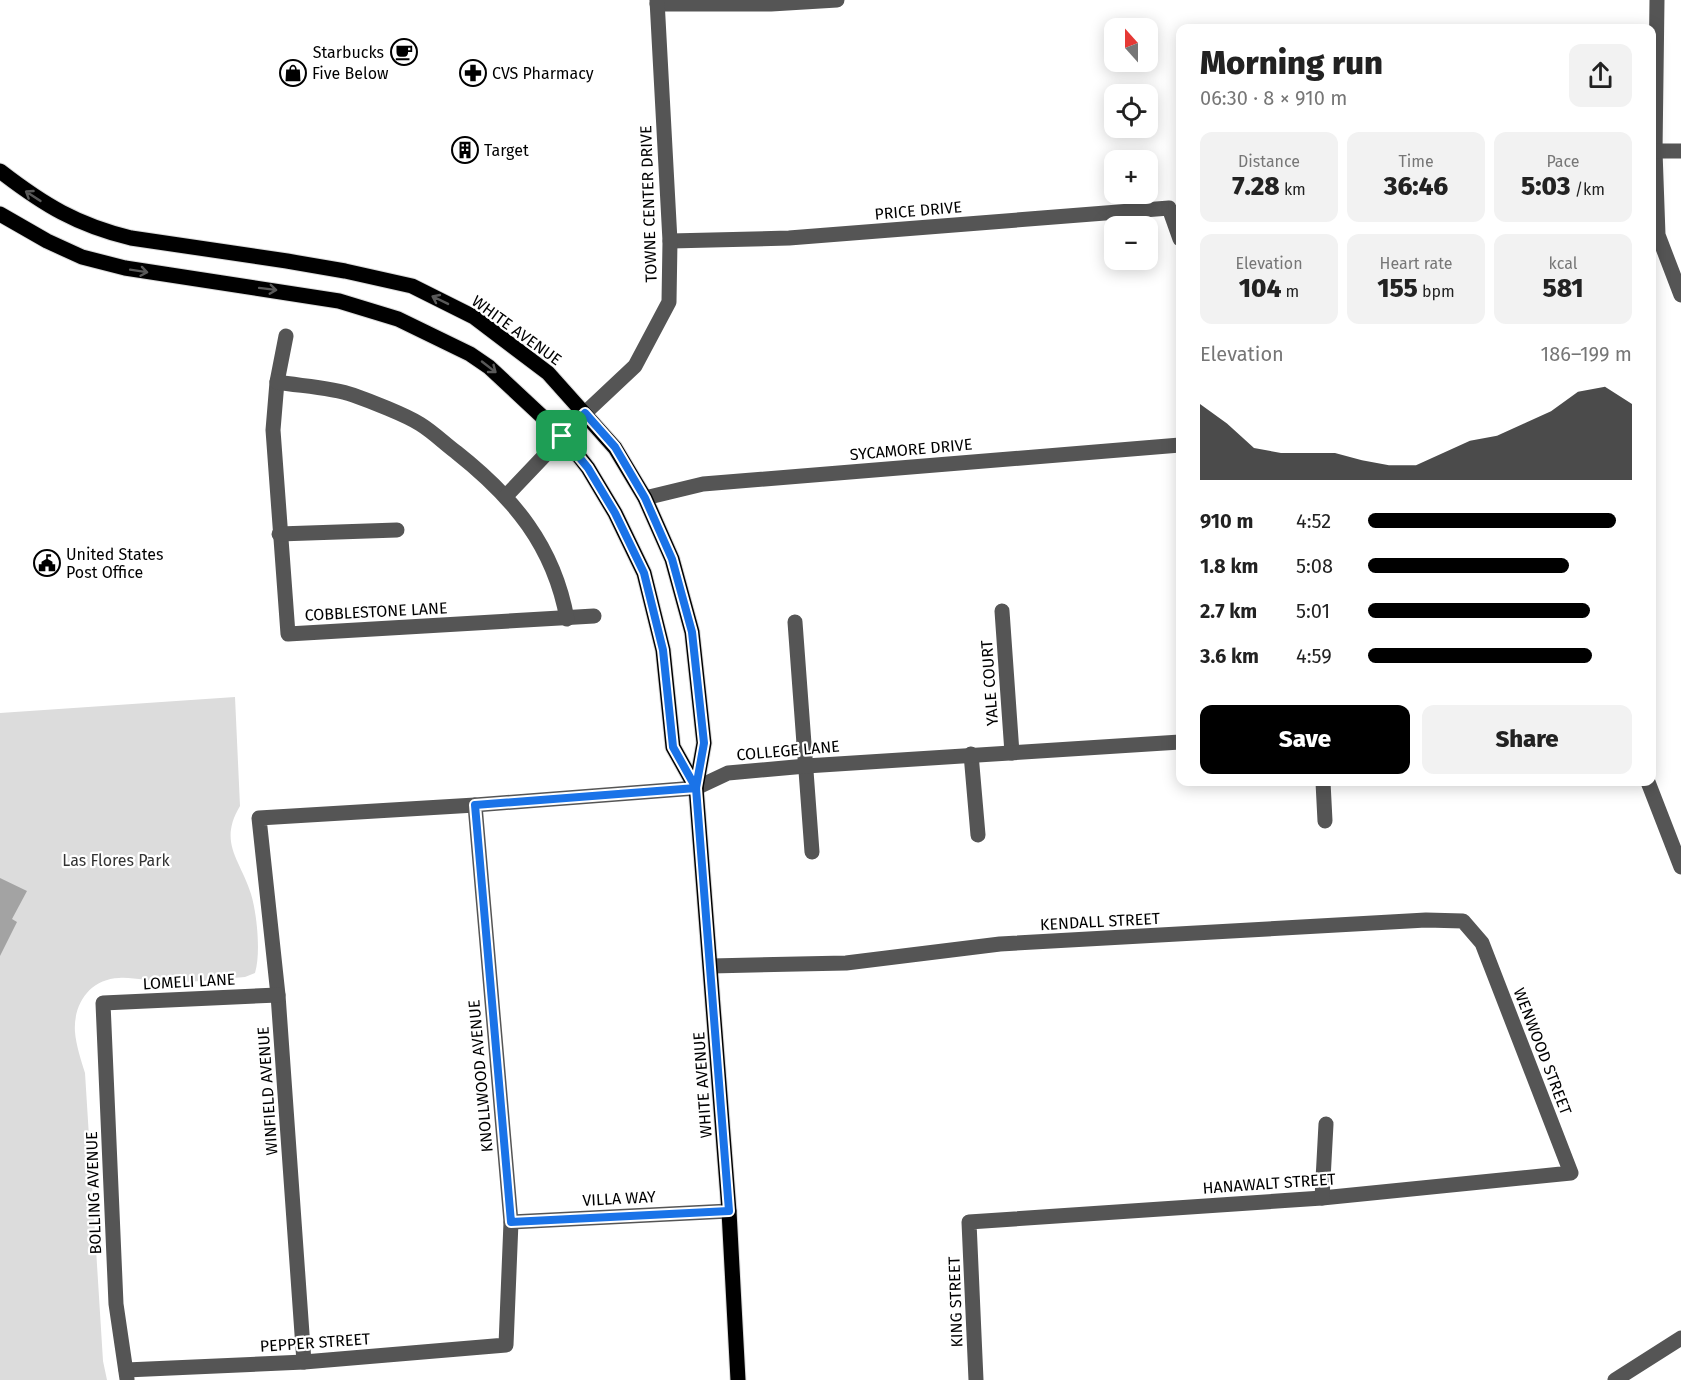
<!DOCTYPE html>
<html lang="en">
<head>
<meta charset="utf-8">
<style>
	body { margin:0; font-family:"Fira Sans",sans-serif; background:#f2f2f2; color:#222; height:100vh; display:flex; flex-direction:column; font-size:22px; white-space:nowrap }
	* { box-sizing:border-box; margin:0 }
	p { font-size:20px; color:#767676 }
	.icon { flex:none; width:33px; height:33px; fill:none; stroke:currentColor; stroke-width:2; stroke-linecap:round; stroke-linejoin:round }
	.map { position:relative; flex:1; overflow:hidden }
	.details { position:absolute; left:1176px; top:24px; width:480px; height:762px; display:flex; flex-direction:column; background:#fff; border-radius:12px; box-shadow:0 3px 15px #0003 }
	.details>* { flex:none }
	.needle { width:39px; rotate:339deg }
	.controls { position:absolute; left:1104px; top:18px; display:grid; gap:12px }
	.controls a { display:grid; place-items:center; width:54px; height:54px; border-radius:12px; background:#fff; box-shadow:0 3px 15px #0003; font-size:30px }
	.pin { position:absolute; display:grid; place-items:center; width:51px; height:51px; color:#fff; margin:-26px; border-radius:12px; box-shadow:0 3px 9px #0006 }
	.round { display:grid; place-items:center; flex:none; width:63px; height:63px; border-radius:12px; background:#f2f2f2 }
	.headline { display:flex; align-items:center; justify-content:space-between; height:102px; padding:0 24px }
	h1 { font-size:33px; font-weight:800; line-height:45px }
	.metrics { display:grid; grid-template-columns:repeat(3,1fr); gap:9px; height:102px; padding:6px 24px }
	.metrics div { display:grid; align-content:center; border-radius:12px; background:#f2f2f2; text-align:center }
	.metrics b { font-size:26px; font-weight:800 }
	.metrics small { font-size:16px; font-weight:400 }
	.metrics p { font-size:16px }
	.chart { height:168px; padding:12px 24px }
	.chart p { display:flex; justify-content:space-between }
	.chart svg { width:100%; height:108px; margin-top:6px; fill:#000; opacity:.7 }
	.cta { display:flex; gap:12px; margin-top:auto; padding:12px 24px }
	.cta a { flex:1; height:69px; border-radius:12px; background:#000; color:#fff; font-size:24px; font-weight:800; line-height:69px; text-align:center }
	.cta a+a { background:#f2f2f2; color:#222 }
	ul { padding:0 24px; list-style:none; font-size:20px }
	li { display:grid; grid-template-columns:96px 72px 1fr; align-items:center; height:45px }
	li i { height:15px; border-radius:8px; background:#000 }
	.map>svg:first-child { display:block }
	.green { fill:#dcdcdc }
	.water { fill:#a3a3a3 }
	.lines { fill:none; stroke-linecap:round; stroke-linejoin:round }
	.major-casing { stroke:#dbdbdb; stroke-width:17 }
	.minor { stroke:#555; stroke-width:15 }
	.major { stroke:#000; stroke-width:15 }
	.oneway { stroke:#595959 }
	.route-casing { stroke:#fff; stroke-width:12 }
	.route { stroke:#1a73e8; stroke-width:8 }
	.labels { text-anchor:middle; stroke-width:4.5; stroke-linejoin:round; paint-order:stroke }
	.poi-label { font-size:16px; fill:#000; stroke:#fff; text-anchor:start }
	.street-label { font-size:16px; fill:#000; stroke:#fff }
	.park-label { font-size:16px; fill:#333; stroke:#fff }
</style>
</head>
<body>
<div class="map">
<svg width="1681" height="1380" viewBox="0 0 1681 1380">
	<rect width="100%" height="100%" fill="#fff"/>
	<!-- green -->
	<path class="green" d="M 235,697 L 240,806 C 218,843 240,859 251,894 C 257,914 261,953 255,973 L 245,977 C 219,979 192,983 166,982 C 150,982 134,977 119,978 C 90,979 73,1004 75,1032 C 76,1045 81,1060 85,1073 L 103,1361 L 107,1380 L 0,1380 L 0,713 Z"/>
	<!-- water -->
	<polygon class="water" points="0,878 27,891 12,919 17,922 0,956"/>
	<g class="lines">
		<defs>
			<g id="major">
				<path d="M 0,171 C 44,205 77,225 131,238 L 287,261 L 345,271 L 412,286 L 474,317 L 548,373 L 615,448 L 645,498 L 672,559 L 692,632 L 704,743 L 696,788 L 729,1211 L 738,1380"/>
				<polyline points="0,214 47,241 82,257 125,268 339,301 398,319 470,354 489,367 563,436 588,468 615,513 644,573 663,650 673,747 696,788"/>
			</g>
		</defs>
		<!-- major casing -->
		<use href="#major" class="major-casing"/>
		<!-- minor -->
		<g class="minor">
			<polyline points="1657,0 1655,151 1658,235 1681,295"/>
			<polyline points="657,4 771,4 837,0"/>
			<polyline points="1652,151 1681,151"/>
			<polyline points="670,241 789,238 1169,208 1180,239"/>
			<polyline points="286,336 277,382 273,430 288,634 594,616"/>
			<path d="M 277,382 C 300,386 331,387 353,395 C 370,401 406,415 420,424 C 433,432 444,443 456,452 C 513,497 554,546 567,619"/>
			<polyline points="506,496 585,413 635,366 669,302 670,241 657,0"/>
			<polyline points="645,498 703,484 1180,445"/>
			<polyline points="279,534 397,530"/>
			<polyline points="1002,611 1012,753"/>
			<polyline points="795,622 812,852"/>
			<polyline points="971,754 978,835"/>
			<polyline points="1323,782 1325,821"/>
			<polyline points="1648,782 1681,867"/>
			<polyline points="711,966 846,963 1000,944 1426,920 1463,921 1482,943 1571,1173 1322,1198 969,1222 976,1380"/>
			<polyline points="1322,1198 1326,1124"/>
			<polyline points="511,1222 729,1211"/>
			<polyline points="304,1362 278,995 259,818 475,805 696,788 728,773 806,766 1180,742"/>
			<polyline points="126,1370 304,1362 506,1345 511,1222 475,805"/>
			<polyline points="127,1379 116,1304 103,1003 278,995"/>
			<polyline points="1615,1380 1681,1338"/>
		</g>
		<!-- major -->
		<use href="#major" class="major"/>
	</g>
	<!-- one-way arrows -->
	<defs><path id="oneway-shaft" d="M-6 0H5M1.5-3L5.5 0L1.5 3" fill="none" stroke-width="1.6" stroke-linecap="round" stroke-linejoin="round" transform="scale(1.5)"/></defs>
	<g class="oneway">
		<use href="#oneway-shaft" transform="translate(33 196) rotate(-147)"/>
		<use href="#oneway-shaft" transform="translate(139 271) rotate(9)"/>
		<use href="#oneway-shaft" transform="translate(268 289) rotate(7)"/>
		<use href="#oneway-shaft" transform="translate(440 300) rotate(-154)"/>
		<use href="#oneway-shaft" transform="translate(489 367) rotate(38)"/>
	</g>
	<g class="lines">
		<defs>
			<polyline id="route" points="562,436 588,468 615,513 644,573 663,650 673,747 696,788 475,805 511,1222 729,1211 696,788 704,743 692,632 672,559 645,498 615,447 585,413 562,436"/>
		</defs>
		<!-- route casing -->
		<use href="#route" class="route-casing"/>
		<!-- route -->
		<use href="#route" class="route"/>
	</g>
	<!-- icons -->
	<defs>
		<symbol id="cafe-ring" viewBox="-11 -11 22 22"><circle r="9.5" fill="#fff" stroke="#000" stroke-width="1.5"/><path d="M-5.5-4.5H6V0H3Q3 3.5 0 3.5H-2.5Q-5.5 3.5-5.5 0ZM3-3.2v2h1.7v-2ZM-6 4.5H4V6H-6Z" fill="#000"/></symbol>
		<symbol id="shop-ring" viewBox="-11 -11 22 22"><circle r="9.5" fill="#fff" stroke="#000" stroke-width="1.5"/><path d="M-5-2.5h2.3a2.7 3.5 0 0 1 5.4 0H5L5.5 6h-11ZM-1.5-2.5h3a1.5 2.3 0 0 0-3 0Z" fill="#000"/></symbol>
		<symbol id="pharmacy-ring" viewBox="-11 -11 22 22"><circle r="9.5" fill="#fff" stroke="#000" stroke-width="1.5"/><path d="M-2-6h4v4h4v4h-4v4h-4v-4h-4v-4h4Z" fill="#000"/></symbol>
		<symbol id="building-ring" viewBox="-11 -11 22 22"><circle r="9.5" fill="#fff" stroke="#000" stroke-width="1.5"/><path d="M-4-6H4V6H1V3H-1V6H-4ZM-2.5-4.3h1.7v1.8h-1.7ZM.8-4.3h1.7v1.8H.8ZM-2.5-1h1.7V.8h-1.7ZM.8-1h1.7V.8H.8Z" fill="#000"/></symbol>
		<symbol id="civic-ring" viewBox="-11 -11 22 22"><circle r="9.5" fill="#fff" stroke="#000" stroke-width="1.5"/><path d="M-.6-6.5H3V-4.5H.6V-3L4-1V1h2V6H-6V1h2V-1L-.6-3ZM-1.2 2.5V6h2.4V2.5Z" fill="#000"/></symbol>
	</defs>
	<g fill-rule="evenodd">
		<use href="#cafe-ring" x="389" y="37" width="30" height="30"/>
		<use href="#shop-ring" x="278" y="58" width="30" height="30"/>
		<use href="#pharmacy-ring" x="458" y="58" width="30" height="30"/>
		<use href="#building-ring" x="450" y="135" width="30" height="30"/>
		<use href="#civic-ring" x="32" y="548" width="30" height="30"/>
	</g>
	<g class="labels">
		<!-- poi labels -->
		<g class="poi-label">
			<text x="384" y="58" text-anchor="end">Starbucks</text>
			<text x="312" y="79">Five Below</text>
			<text x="492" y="79">CVS Pharmacy</text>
			<text x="484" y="156">Target</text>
			<text x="66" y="560">United States<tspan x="66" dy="18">Post Office</tspan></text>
		</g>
		<!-- street labels -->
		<g class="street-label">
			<text transform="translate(648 204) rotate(-92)" y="6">TOWNE CENTER DRIVE</text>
			<text transform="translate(918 210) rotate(-5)" y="6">PRICE DRIVE</text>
			<text transform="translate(517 330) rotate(36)" y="6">WHITE AVENUE</text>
			<text transform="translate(911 449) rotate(-5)" y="6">SYCAMORE DRIVE</text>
			<text transform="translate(376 611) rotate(-3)" y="6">COBBLESTONE LANE</text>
			<text transform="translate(989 683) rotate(-94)" y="6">YALE COURT</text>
			<text transform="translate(788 750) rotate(-5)" y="6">COLLEGE LANE</text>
			<text transform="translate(1100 921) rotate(-3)" y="6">KENDALL STREET</text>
			<text transform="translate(189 981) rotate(-3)" y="6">LOMELI LANE</text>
			<text transform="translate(1543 1051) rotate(69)" y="6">WENWOOD STREET</text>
			<text transform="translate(480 1076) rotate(-95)" y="6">KNOLLWOOD AVENUE</text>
			<text transform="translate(702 1085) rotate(-94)" y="6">WHITE AVENUE</text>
			<text transform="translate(267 1091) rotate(-94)" y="6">WINFIELD AVENUE</text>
			<text transform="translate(1269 1183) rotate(-4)" y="6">HANAWALT STREET</text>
			<text transform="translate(93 1193) rotate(-92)" y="6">BOLLING AVENUE</text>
			<text transform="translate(619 1198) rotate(-3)" y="6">VILLA WAY</text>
			<text transform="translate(955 1302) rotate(-92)" y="6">KING STREET</text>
			<text transform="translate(315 1342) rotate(-4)" y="6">PEPPER STREET</text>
		</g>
		<!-- park labels -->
		<g class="park-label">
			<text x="116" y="866">Las Flores Park</text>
		</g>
	</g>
</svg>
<div class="controls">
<a><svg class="needle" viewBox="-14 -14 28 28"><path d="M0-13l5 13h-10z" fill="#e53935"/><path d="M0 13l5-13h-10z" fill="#767676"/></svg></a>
<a><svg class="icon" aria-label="locate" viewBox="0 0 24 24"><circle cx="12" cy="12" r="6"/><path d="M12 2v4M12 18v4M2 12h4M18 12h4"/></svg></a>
<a>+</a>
<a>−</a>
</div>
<div class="pin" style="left:562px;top:436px;background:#1e9e55"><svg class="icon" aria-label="arrive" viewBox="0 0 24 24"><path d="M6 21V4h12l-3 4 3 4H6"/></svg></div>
<section class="details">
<div class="headline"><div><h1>Morning run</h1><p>06:30 · 8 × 910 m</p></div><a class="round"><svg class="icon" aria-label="share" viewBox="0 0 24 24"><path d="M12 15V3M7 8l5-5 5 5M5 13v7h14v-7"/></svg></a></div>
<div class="metrics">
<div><p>Distance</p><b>7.28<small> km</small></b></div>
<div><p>Time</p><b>36:46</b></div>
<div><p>Pace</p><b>5:03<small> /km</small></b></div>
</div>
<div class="metrics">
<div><p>Elevation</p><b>104<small> m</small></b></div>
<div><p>Heart rate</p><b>155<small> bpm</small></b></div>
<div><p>kcal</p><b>581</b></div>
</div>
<div class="chart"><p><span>Elevation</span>186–199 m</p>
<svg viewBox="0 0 160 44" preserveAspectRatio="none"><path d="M0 44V13L10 21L20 31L30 33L40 33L50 33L60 36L70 38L80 38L90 33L100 28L110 26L120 21L130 16L140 8L150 6L160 13V44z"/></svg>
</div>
<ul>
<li><b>910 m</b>4:52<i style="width:94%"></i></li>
<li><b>1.8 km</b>5:08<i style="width:76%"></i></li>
<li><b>2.7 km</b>5:01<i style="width:84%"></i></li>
<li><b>3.6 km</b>4:59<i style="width:85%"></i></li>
</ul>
<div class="cta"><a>Save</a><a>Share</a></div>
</section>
</div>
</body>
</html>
